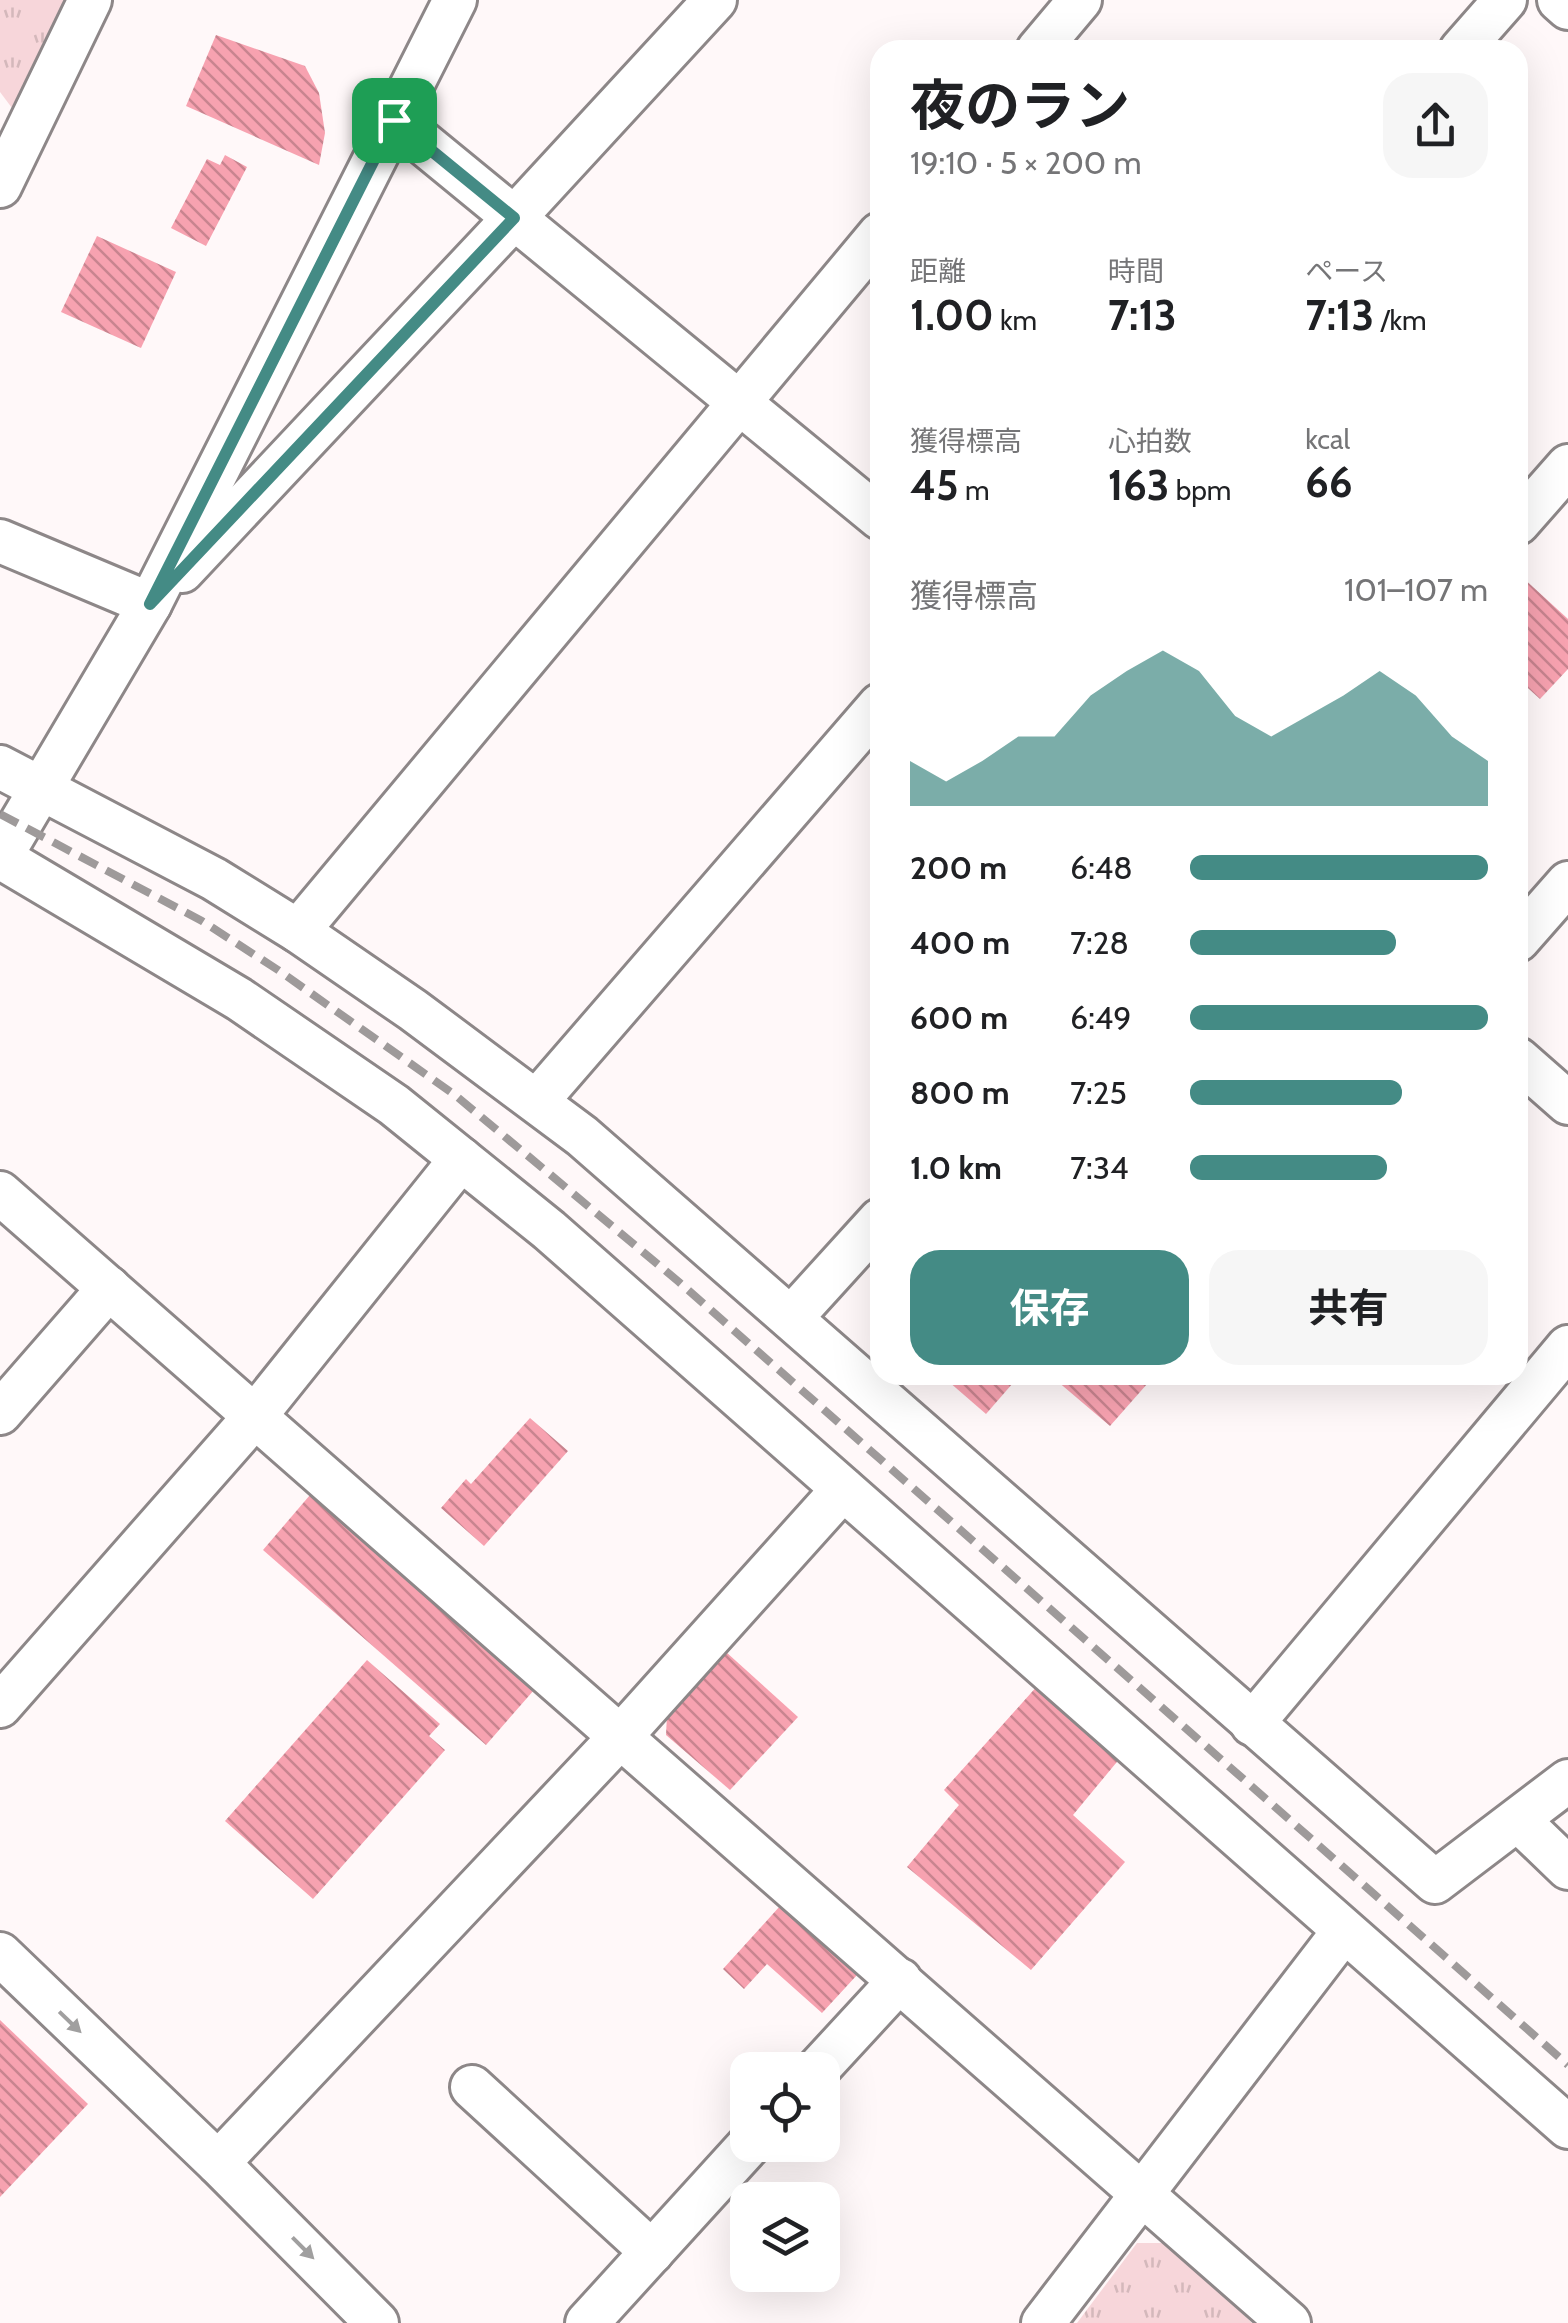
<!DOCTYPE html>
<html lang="ja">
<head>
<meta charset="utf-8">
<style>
	body { margin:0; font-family:Cabin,"Noto Sans JP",sans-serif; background:#f6f6f6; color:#202124; height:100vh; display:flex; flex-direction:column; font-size:38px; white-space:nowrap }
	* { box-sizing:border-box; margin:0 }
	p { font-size:32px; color:#757577 }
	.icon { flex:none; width:55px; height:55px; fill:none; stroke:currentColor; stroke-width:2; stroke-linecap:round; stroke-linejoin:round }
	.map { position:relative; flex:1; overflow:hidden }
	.drawer { position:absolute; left:870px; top:40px; width:658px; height:1345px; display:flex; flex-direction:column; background:#fff; border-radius:30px; box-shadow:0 10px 40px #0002 }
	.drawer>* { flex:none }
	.fabs { position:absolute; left:730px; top:2052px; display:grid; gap:20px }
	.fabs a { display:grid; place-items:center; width:110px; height:110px; border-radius:20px; background:#fff; box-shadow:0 10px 40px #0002; font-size:50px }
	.pin { position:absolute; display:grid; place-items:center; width:85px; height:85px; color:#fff; margin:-42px; border-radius:20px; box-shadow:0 5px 15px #0006 }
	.round { display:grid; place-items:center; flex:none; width:105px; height:105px; border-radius:30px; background:#f6f6f6 }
	.overview { display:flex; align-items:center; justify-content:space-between; height:170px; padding:0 40px }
	h1 { font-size:55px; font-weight:700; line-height:75px }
	.metrics { display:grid; grid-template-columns:repeat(3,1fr); gap:15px; height:170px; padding:10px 40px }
	.metrics div { display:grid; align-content:center }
	.metrics b { font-size:42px; font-weight:700 }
	.metrics small { font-size:28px; font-weight:400 }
	.metrics p { font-size:28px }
	.chart { height:280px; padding:20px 40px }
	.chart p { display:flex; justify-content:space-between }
	.chart svg { width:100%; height:180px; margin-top:10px; fill:#448b85; opacity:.7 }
	.button { display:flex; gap:20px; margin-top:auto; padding:20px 40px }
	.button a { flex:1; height:115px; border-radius:30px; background:#448b85; color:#fff; font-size:40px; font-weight:700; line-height:115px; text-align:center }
	.button a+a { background:#f6f6f6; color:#202124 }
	ul { padding:0 40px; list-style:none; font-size:32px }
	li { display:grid; grid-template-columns:160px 120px 1fr; align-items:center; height:75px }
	li i { height:25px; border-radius:12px; background:#448b85 }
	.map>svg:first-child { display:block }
	.park { fill:url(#park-tufts) }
	.building { fill:url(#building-back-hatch) }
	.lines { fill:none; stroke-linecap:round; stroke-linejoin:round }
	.minor-casing { stroke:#8d8788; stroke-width:48 }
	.minor { stroke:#fff; stroke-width:42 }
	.rail { stroke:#9e9a9a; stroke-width:8; stroke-dasharray:20 10; stroke-linecap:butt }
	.oneway { fill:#a09f9f }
	.route-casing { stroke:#fff; stroke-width:20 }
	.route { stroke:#448b85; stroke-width:12 }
</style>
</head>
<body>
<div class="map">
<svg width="1568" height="2323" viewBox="0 0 1568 2323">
	<defs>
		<pattern id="park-tufts" width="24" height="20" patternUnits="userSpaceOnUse" patternTransform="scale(2.5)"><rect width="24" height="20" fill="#f7d6da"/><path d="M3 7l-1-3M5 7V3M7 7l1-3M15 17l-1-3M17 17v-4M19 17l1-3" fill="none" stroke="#d4b8bb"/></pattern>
		<pattern id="building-back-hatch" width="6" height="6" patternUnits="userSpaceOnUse" patternTransform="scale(2.5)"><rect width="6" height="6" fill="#f7a2b0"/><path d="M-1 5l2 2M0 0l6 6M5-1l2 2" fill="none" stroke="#c8848f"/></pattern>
	</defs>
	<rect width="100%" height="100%" fill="#fff8f9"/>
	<!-- park -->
	<g class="park">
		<polygon points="0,0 79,0 21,120 0,92"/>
		<polygon points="1137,2243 1170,2243 1252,2323 1077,2323"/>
	</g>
	<!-- building -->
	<g class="building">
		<polygon points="216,35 305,66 319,93 325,133 319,165 186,106"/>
		<polygon points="225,155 247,167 206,246 171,228 207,159 220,165"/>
		<polygon points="97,236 176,272 141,348 61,312"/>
		<polygon points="1520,575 1568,619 1568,669 1540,699 1518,679"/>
		<polygon points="941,1375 1020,1375 986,1414"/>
		<polygon points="1050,1375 1155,1375 1110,1426"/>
		<polygon points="530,1418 568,1451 484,1546 441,1508 466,1479 471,1484"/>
		<polygon points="310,1495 534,1690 486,1745 263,1550"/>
		<polygon points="726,1652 798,1717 730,1790 666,1735 667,1715"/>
		<polygon points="367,1660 440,1724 429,1736 445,1750 313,1899 225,1821"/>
		<polygon points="1039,1684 1121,1757 1073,1815 1125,1862 1031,1970 907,1867 959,1805 944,1790"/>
		<polygon points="780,1906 857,1975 822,2013 767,1964 744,1989 723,1969"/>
		<polygon points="0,2020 88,2104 0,2197"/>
	</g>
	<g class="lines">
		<defs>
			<g id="minor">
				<polyline points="1559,0 1568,8"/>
				<polyline points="1038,50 1080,0"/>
				<polyline points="1461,50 1505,0"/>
				<polyline points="395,120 880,518"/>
				<polyline points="0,186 90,0"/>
				<polyline points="1518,523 1568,466"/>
				<polyline points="0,541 150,604"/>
				<polyline points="182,571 514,218 715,0"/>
				<polyline points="0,767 214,879 298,931 413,1010 582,1136 1435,1882 1568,1781"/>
				<polyline points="0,857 239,999 394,1105 549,1230 1568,2127"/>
				<polyline points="0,858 150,604 455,0"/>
				<polyline points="298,931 880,234"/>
				<polyline points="1518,940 1568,883"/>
				<polyline points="1518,1059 1568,1103"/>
				<polyline points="537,1101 880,705"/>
				<polyline points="0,1193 1289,2323"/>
				<polyline points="791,1318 880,1220"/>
				<polyline points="0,1413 109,1288"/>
				<polyline points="0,1706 255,1416 461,1159"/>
				<polyline points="1252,1724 1568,1347"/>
				<polyline points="1518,1820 1568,1868"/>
				<polyline points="0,1954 218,2163 377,2323"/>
				<polyline points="817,2070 900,1980"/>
				<polyline points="472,2087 652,2252"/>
				<polyline points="218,2163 621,1736 843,1489"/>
				<polyline points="587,2323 749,2145"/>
				<polyline points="1043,2323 1343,1932"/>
			</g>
		</defs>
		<!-- minor casing -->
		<use href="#minor" class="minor-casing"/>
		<!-- minor -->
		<use href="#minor" class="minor"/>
		<!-- rail -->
		<polyline class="rail" points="0,814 202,921 278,970 455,1095 679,1282 1568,2065"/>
	</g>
	<!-- one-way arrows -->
	<defs><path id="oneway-solid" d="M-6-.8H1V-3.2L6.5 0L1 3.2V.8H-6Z" transform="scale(2.5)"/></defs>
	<g class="oneway">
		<use href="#oneway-solid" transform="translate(70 2022) rotate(44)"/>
		<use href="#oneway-solid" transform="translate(303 2248) rotate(45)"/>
	</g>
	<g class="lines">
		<defs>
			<polygon id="route" points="394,120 514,218 150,604"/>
		</defs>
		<!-- route casing -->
		<use href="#route" class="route-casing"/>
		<!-- route -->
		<use href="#route" class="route"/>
	</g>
</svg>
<div class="fabs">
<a><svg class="icon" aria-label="locate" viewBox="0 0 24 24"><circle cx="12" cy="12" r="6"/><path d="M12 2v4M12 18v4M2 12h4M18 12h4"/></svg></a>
<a><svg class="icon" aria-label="layers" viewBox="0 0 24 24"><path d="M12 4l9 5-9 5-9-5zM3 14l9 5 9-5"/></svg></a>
</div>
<div class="pin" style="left:394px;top:120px;background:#1e9e55"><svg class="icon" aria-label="arrive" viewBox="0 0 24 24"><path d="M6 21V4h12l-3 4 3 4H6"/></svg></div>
<section class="drawer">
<div class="overview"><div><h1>夜のラン</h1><p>19:10 · 5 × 200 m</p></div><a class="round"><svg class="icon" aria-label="share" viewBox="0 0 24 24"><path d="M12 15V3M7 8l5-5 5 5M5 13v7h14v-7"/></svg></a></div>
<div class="metrics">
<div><p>距離</p><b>1.00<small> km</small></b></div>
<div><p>時間</p><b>7:13</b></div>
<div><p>ペース</p><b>7:13<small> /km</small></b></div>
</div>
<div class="metrics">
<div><p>獲得標高</p><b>45<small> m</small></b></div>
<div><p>心拍数</p><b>163<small> bpm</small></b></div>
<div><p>kcal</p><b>66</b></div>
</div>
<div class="chart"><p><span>獲得標高</span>101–107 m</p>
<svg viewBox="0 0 160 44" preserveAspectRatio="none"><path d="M0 44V33L10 38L20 33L30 27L40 27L50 17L60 11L70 6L80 11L90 22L100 27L110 22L120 17L130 11L140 17L150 27L160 33V44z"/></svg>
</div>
<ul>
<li><b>200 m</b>6:48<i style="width:100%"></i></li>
<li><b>400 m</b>7:28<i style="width:69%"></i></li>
<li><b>600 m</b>6:49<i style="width:100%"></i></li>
<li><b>800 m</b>7:25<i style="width:71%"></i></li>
<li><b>1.0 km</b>7:34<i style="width:66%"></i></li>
</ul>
<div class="button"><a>保存</a><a>共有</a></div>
</section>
</div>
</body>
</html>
